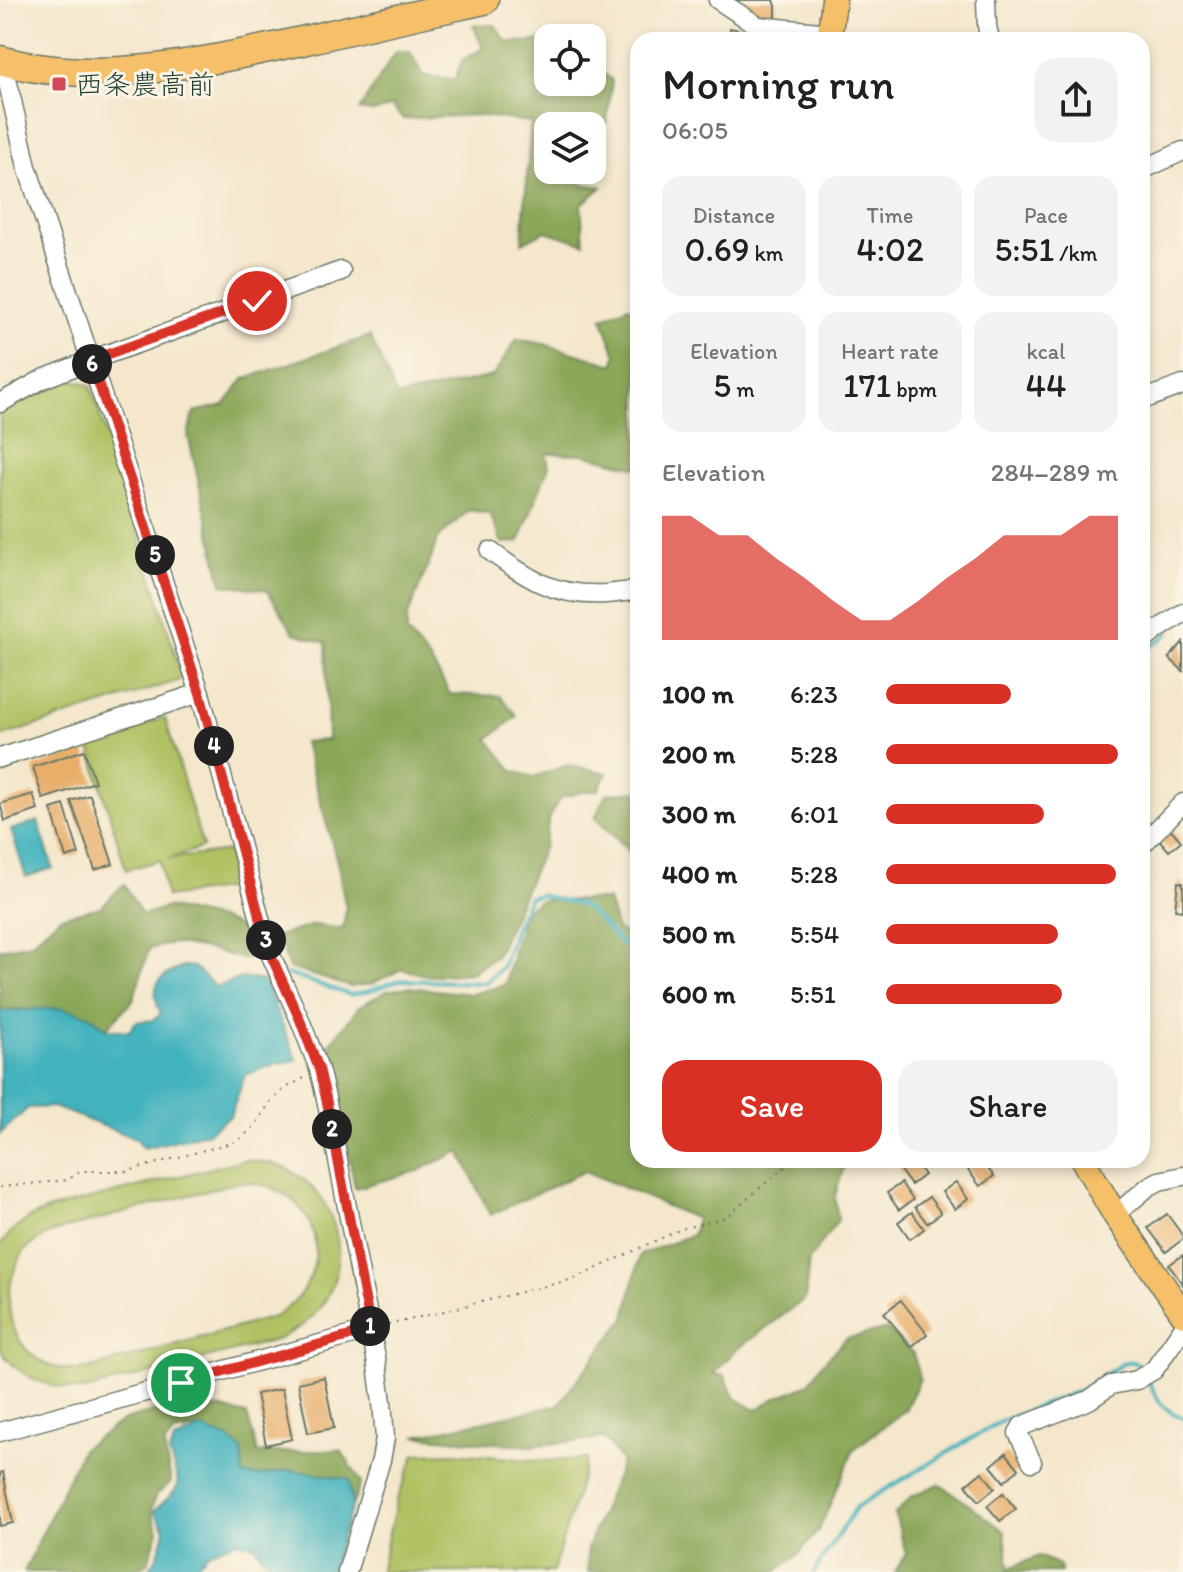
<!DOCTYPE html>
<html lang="en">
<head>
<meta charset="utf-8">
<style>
	body { margin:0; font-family:Itim,"Klee One",sans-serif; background:#f2f2f2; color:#202124; height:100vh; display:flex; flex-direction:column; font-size:30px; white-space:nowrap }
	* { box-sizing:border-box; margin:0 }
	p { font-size:26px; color:#757577 }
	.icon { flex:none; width:44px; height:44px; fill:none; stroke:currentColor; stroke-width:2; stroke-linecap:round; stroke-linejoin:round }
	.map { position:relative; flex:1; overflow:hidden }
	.drawer { position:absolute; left:630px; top:32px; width:520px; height:1136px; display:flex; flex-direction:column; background:#fff; border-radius:24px; box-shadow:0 4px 12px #0003 }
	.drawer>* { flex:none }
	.fabs { position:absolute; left:534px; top:24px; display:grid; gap:16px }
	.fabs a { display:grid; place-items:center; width:72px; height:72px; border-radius:16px; background:#fff; box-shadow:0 4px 12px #0003; font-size:40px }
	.pin { position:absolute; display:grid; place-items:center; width:68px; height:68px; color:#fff; margin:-34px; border:4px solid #fff; border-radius:50%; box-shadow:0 2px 8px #0007 }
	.km { position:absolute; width:40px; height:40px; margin:-20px; border-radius:50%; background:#222; color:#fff; font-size:22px; line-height:40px; text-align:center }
	.round { display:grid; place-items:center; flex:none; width:84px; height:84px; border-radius:24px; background:#f2f2f2 }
	.summary { display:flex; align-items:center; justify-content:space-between; height:136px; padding:0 32px }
	h1 { font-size:44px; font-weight:600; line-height:60px }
	.metrics { display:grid; grid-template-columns:repeat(3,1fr); gap:12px; height:136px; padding:8px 32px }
	.metrics div { display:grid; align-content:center; border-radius:20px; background:#f2f2f2; text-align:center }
	.metrics b { font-size:34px; font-weight:600 }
	.metrics small { font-size:22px; font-weight:400 }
	.metrics p { font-size:22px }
	.chart { height:224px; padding:16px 32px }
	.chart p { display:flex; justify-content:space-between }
	.chart svg { width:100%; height:144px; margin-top:8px; fill:#d93025; opacity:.7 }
	.action { display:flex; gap:16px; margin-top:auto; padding:16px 32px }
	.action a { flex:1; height:92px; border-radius:24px; background:#d93025; color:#fff; font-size:32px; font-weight:600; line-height:92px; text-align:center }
	.action a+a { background:#f2f2f2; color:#202124 }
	ul { padding:0 32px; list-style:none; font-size:26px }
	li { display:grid; grid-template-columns:128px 96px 1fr; align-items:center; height:60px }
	li i { height:20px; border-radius:10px; background:#d93025 }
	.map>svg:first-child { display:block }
	.green { fill:#b0c164; stroke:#687f4c; stroke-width:2; fill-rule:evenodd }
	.forest { fill:#8ca75a; stroke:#567247; stroke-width:2 }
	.water { fill:#43b2bd; stroke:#317878; stroke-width:2 }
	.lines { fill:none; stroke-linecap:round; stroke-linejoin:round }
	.stream { stroke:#43b2bd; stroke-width:4 }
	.building { fill:#e8ae6b }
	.minor-casing { stroke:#6a7869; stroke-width:21 }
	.major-casing { stroke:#6a7869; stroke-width:27 }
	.highway-casing { stroke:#6a7869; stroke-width:31 }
	.path { stroke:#6a7869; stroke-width:2; stroke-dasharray:2 6; stroke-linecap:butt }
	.minor { stroke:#fff; stroke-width:18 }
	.major { stroke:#f6c06b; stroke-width:24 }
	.highway { stroke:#f6c06b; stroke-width:28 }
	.route-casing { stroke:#fff; stroke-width:16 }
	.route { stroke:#d93025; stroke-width:10 }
	.poi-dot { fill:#d1495b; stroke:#fcf5e5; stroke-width:3 }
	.labels { text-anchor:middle; stroke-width:6; stroke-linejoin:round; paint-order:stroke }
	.poi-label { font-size:28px; fill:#1f3d34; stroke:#fcf5e5; text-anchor:start }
</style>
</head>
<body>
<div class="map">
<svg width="1183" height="1572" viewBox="0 0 1183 1572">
	<rect width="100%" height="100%" fill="#fcf5e5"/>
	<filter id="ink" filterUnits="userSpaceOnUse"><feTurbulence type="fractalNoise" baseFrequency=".0125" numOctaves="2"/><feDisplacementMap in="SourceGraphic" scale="16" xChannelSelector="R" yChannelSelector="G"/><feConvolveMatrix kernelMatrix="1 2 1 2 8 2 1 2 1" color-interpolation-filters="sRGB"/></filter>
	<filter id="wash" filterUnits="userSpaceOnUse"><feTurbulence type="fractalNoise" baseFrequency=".006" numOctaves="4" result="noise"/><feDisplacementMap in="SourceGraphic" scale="32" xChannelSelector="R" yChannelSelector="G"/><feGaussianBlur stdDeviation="1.8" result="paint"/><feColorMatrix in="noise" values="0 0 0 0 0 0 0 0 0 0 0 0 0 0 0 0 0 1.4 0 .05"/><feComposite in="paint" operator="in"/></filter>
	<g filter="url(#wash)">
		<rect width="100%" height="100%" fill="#f4e7cc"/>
		<!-- green -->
		<g class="green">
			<polygon points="71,379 90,385 125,489 182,677 177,681 0,737 0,413"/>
			<polygon points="165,718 203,847 168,859 228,851 233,888 166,897 160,860 126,870 88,741"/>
			<path d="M 243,1160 C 257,1161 272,1162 285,1168 C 341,1194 356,1270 314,1315 C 304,1326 291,1332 279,1339 L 85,1390 C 51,1389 19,1380 0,1349 L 0,1246 L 11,1232 L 29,1218 L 50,1209 ZM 238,1182 C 321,1182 344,1275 274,1317 L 88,1369 C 74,1371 60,1370 46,1364 C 2,1343 0,1283 26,1249 C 34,1241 43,1237 53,1232 Z"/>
			<polygon points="454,1453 542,1461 587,1459 553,1572 380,1572 396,1503 415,1454"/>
		</g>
		<!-- forest -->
		<g class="forest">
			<polygon points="473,25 495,25 507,42 548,41 548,82 592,82 592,65 612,80 607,122 592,134 592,126 548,126 548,170 578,170 568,172 568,182 602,187 581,205 584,243 545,231 522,243 531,122 475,115 403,119 392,106 373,112 359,110 396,52 410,52 424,76 455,79 462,60 483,48"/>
			<polygon points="628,306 638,310 638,468 583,454 546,453 549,466 519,542 502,543 490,514 469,510 437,539 432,556 407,617 407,633 431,661 450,694 500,696 517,716 488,739 513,771 534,777 568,765 607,773 598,790 581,792 560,798 549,817 544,846 496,956 471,973 430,976 402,969 371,984 351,987 289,968 278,936 314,925 343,929 346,909 338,865 304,742 328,740 326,643 294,633 267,590 222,584 188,435 194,412 224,405 244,379 370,336 397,397 493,376 517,339 544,344 613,365 616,355 602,318"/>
			<polygon points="638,791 638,860 595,818 606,794"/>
			<polygon points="124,884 142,915 167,907 223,920 254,935 261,955 242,959 211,950 173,943 149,949 133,1000 106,1029 89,1015 14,1009 0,1011 0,949 31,943 60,917 101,907"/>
			<polygon points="541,900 608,900 617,930 638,939 638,1160 846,1160 835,1196 838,1220 809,1260 805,1299 737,1349 713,1374 725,1376 734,1397 756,1410 772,1400 809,1384 821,1365 846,1339 887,1329 913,1353 920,1379 905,1410 854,1449 819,1530 798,1555 775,1572 588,1572 587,1548 622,1462 604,1438 529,1446 416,1436 558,1405 625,1318 640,1255 692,1235 697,1219 585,1171 490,1215 460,1151 418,1171 355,1188 340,1108 325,1050 359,1007 386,991 408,987 471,994 505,985 516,939 526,909"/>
			<polygon points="179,1405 210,1406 247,1415 258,1453 341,1450 361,1482 352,1507 348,1479 290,1470 258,1476 243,1475 201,1428 174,1433 164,1446 171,1482 156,1495 151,1510 158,1531 148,1563 130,1572 24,1572 82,1449 124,1420"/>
			<polygon points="939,1484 973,1507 1005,1532 1009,1568 1039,1556 1059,1565 1061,1572 895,1572 906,1554 895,1514 912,1496"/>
		</g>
		<!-- water -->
		<g class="water">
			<polygon points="38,821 53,868 26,877 11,830"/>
			<path d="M 185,966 L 194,967 L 216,987 L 241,978 L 264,981 L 297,1060 L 269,1066 L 245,1075 L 230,1116 L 207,1133 L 144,1148 L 137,1139 L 54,1107 L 28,1108 L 0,1134 L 0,1011 L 61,1008 L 89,1015 L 107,1029 L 129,1031 L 136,1022 L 153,1020 L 161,1014 C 148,984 158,977 185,966 Z"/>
			<path d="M 201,1428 L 229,1439 L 242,1449 L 243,1475 L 258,1476 L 290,1470 L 349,1479 L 352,1507 L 330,1572 L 274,1572 L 254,1545 L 235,1541 L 208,1553 L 190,1572 L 146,1572 C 158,1562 162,1543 165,1529 L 154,1511 C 183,1484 182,1491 169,1453 L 174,1441 Z"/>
		</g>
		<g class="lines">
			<!-- stream -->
			<g class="stream">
				<polyline points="1142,653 1169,633"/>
				<polyline points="287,974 351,995 369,991 399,980 485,983 502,967 516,925 529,897 541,895 581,905 595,916 625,947 638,950"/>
				<path d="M 1147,1378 C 1158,1401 1159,1407 1183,1418"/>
				<path d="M 814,1572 L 856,1508 L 871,1498 L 1001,1421 L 1083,1389 L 1125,1362 C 1133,1361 1140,1363 1144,1370"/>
			</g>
		</g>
		<g id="blocks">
			<!-- building -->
			<g class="building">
				<polygon points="730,0 774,0 776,6 776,20 760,20"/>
				<polygon points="730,28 776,37 775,40 721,40 721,33 730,33"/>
				<polygon points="1183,642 1183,671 1169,658"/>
				<polygon points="84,750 95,782 43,799 33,767"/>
				<polygon points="33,794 38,810 5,821 0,804"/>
				<polygon points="90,795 113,864 95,870 71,801"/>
				<polygon points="64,805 79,854 66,858 51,809"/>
				<polygon points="1168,826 1181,841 1169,851 1156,836"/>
				<polygon points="1178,882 1183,883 1183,911 1175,910"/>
				<polygon points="910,1160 913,1160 924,1175 911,1185 899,1169"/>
				<polygon points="981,1160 994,1176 980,1186 968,1170"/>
				<polygon points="956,1182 968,1199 955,1209 942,1192"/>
				<polygon points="901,1183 913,1200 899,1210 887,1193"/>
				<polygon points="929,1197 941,1213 927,1223 915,1207"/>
				<polygon points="912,1212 924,1229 910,1239 898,1222"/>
				<polygon points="1167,1214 1183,1236 1183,1239 1166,1252 1148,1228"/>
				<polygon points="1183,1255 1183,1285 1169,1265"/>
				<polygon points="901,1300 927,1334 911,1347 884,1313"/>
				<polygon points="324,1377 334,1428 308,1433 298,1383"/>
				<polygon points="282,1389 292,1439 266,1445 256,1394"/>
				<polygon points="1006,1453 1019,1469 1004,1482 991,1466"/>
				<polygon points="3,1472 13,1523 0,1526 0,1473"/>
				<polygon points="982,1472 995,1488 979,1501 966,1485"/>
				<polygon points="1003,1493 1016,1509 1000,1521 987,1506"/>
			</g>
		</g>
	</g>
	<g filter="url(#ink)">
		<use href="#blocks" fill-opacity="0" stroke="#6a7869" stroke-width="2"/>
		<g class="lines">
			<defs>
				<g id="minor">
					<polyline points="718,0 758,26 830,33"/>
					<polyline points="986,0 987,26 990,40"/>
					<polyline points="3,61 27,167 200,693 268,949 300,1020 319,1069 326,1098 376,1358 382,1402 385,1438 381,1460 347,1572"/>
					<polyline points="1142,170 1183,151"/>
					<polyline points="1142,400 1183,385"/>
					<polyline points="0,403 43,379 91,360 341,271"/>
					<path d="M 490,551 C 529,580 556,597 606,594 C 617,593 627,591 638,591"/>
					<polyline points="1142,642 1154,632 1183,613"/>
					<polyline points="0,758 200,693"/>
					<polyline points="1142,845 1183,803"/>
					<polyline points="1115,1215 1148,1187 1159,1181 1183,1176"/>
					<polyline points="0,1432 371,1330"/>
					<polyline points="1032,1462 1018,1433 1022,1426 1089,1400 1111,1385 1137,1380 1154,1370 1183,1328"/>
				</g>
				<g id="major">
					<polyline points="829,40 834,0"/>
					<polyline points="1083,1160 1115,1215 1183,1314"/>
				</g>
				<path id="highway" d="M 0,60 C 98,88 209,61 306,40 C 365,26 425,13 484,0"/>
			</defs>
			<!-- minor casing -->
			<use href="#minor" class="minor-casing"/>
			<!-- major casing -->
			<use href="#major" class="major-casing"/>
			<!-- highway casing -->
			<use href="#highway" class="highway-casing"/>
			<!-- path -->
			<g class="path">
				<polyline points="0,1187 68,1180 80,1171 128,1171 238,1141 254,1127 269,1104 284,1089 304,1078"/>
				<polyline points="388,1325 574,1279 681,1229 726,1217 793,1160"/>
			</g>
			<!-- minor -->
			<use href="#minor" class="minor"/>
			<!-- major -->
			<use href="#major" class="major"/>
			<!-- highway -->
			<use href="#highway" class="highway"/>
		</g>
	</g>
	<g class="lines" filter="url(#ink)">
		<defs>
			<polyline id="route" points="181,1383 371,1330 326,1098 319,1069 300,1020 268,949 200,693 91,360 257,301"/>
		</defs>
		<!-- route casing -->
		<use href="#route" class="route-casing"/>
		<!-- route -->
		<use href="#route" class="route"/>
	</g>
	<!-- markers -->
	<rect class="poi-dot" x="51" y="76" width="16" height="16" rx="4"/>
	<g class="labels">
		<!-- poi labels -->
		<g class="poi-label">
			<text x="75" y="94">西条農高前</text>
		</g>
	</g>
</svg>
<div class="fabs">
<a><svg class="icon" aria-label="locate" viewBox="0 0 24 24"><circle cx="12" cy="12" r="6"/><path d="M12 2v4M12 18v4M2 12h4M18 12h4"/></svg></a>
<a><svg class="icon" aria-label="layers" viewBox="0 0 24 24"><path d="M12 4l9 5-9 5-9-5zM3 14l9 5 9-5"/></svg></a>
</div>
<div class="pin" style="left:181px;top:1383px;background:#1e9e55"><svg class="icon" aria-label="arrive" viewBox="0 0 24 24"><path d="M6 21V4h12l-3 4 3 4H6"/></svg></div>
<div class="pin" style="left:257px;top:301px;background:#d93025"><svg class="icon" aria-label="check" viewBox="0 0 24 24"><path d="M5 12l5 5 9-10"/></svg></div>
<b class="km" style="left:370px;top:1326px">1</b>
<b class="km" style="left:332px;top:1129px">2</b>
<b class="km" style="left:266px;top:940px">3</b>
<b class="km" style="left:214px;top:746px">4</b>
<b class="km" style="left:155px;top:555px">5</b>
<b class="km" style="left:92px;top:364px">6</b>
<section class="drawer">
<div class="summary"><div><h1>Morning run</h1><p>06:05</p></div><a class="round"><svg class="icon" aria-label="share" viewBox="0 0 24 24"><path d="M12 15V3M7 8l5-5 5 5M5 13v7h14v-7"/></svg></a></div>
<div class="metrics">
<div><p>Distance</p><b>0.69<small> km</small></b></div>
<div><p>Time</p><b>4:02</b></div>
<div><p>Pace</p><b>5:51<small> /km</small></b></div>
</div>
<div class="metrics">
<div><p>Elevation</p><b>5<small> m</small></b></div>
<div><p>Heart rate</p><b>171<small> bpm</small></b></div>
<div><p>kcal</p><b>44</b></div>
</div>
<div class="chart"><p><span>Elevation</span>284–289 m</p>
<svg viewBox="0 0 160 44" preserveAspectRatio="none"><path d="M0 44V6L10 6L20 12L30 12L40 19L50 25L60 32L70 38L80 38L90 32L100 25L110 19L120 12L130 12L140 12L150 6L160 6V44z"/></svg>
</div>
<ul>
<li><b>100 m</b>6:23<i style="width:54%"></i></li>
<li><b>200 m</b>5:28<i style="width:100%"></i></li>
<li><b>300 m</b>6:01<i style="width:68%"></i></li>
<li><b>400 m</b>5:28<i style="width:99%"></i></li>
<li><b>500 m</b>5:54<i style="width:74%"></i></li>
<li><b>600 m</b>5:51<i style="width:76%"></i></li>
</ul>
<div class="action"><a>Save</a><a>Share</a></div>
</section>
</div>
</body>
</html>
